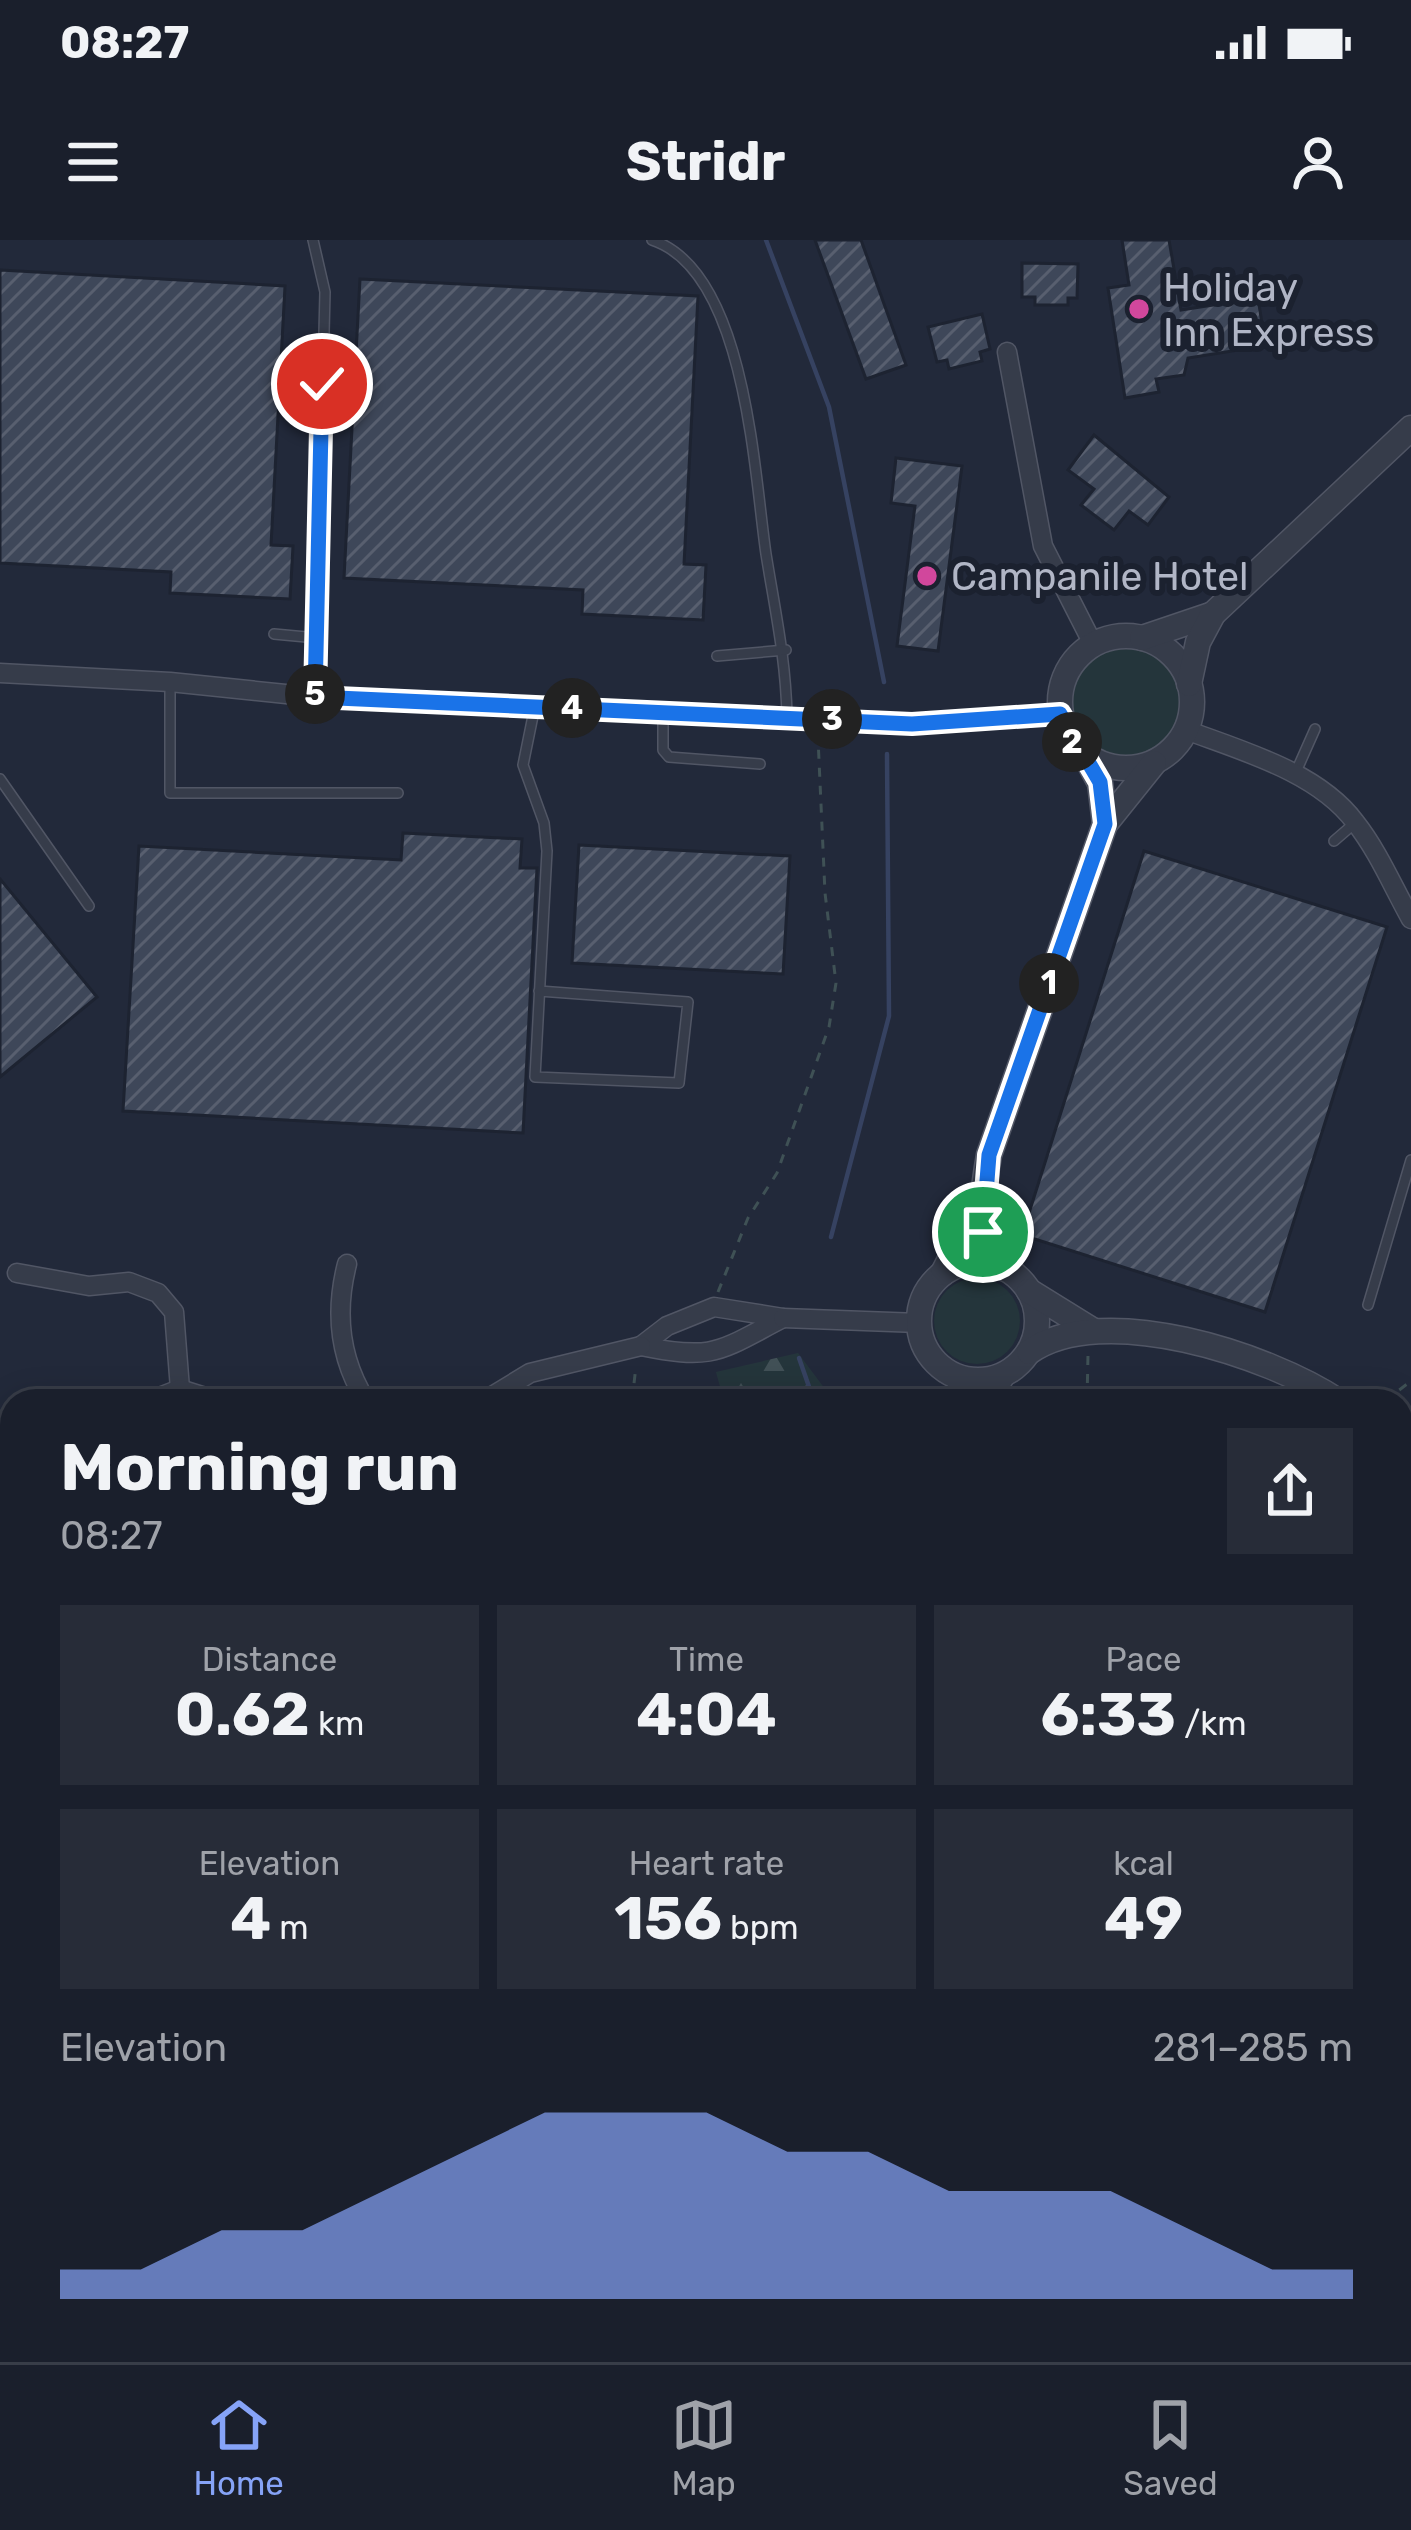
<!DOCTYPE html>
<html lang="en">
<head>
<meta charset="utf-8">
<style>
	body { margin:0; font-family:Rubik,sans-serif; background:#272c38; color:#f1f3f6; height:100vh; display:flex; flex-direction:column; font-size:45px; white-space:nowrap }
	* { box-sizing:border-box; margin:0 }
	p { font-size:39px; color:#9fa2a9 }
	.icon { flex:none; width:66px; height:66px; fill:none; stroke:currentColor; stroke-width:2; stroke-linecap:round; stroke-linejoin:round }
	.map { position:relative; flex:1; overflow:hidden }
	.panel { position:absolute; left:0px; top:1149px; width:1413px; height:975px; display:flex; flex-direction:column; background:#1a1f2c; border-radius:36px 36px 0 0; box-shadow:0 6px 30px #0003,0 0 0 3px #383d48 }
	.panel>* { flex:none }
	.pin { position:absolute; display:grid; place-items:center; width:102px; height:102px; color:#fff; margin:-51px; border:6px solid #fff; border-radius:50%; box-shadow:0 3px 12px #0007 }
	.km { position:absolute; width:60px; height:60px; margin:-30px; border-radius:50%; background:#222; color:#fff; font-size:33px; line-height:60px; text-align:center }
	.round { display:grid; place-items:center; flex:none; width:126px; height:126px; border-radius:0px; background:#272c38 }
	.overview { display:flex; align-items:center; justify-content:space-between; height:204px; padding:0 60px }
	h1 { font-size:66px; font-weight:700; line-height:90px }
	.figures { display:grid; grid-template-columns:repeat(3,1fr); gap:18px; height:204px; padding:12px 60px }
	.figures div { display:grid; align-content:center; border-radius:0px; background:#272c38; text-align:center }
	.figures b { font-size:60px; font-weight:700 }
	.figures small { font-size:33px; font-weight:400 }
	.figures p { font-size:33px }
	.chart { height:336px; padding:24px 60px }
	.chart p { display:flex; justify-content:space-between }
	.chart svg { width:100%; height:216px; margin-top:12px; fill:#86a3f7; opacity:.7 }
	.status { display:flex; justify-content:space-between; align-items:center; height:84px; padding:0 60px; background:#1a1f2c; direction:ltr }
	.status svg { height:33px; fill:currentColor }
	header { display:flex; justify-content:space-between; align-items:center; height:156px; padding:0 60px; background:#1a1f2c; font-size:54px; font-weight:700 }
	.tabs { display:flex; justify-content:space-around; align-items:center; height:168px; border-top:3px solid #383d48; background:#1a1f2c; font-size:33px; color:#9fa2a9 }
	.tabs a { display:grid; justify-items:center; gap:6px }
	.tabs .on { color:#86a3f7 }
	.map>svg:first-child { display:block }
	.green { fill:#24353b }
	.forest { fill:url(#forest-firs) }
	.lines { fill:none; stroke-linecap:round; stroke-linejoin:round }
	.stream { stroke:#364261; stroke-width:4.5 }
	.building { fill:url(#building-hatch); stroke:#1d2331; stroke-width:3 }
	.service-casing { stroke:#515665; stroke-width:12 }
	.minor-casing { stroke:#515665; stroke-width:21 }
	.tertiary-casing { stroke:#515665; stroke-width:27 }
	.path { stroke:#3f5155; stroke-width:3; stroke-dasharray:9 9; stroke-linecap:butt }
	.service { stroke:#363c4a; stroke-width:9 }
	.minor { stroke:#363c4a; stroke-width:18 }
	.tertiary { stroke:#363c4a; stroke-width:24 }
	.route-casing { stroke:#fff; stroke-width:24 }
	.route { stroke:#1a73e8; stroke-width:15 }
	.hotel-dot { fill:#d1479c; stroke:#1b212f; stroke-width:4.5 }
	.labels { text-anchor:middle; stroke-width:12; stroke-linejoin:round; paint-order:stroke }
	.poi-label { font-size:39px; fill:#b1b6c6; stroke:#1b212f; text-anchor:start }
</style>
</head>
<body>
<div class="status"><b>08:27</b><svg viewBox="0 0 49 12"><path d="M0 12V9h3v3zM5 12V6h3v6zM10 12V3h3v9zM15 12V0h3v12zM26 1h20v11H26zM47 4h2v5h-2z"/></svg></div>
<header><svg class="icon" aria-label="menu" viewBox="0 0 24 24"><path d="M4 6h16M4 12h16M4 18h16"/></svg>Stridr<svg class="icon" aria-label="person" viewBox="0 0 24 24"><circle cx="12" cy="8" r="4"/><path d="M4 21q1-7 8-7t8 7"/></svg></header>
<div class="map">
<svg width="1411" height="2122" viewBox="0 0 1411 2122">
	<defs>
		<pattern id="forest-firs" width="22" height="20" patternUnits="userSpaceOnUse" patternTransform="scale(3)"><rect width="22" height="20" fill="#24353b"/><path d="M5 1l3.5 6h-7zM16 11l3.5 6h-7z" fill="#415056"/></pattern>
		<pattern id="building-hatch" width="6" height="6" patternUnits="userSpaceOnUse" patternTransform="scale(3)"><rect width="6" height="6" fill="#3e4759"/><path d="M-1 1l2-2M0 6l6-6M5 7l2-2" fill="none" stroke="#585f6f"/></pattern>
	</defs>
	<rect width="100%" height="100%" fill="#22293a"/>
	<!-- green -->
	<g class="green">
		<circle cx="1126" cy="463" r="56"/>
		<circle cx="977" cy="1081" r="43"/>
		<polygon points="1411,2002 1411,2122 1380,2122 1381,2112 1401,2112 1401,2034"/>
	</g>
	<!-- forest -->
	<polygon class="forest" points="798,1113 834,1161 724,1161 716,1132"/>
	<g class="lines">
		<!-- stream -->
		<g class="stream">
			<polyline points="766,0 829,167 884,442"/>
			<polyline points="831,997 889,776 887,514"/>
			<polyline points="799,1118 814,1161"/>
			<polyline points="954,2122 960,2112"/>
		</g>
	</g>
	<!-- building -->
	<g class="building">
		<polygon points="815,0 861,0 906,125 866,139"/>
		<polygon points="1122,0 1169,0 1181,70 1258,58 1263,90 1255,92 1257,107 1188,118 1184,135 1156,139 1159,152 1125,158 1108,48 1129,45"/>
		<polygon points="1022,23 1078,24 1077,58 1068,58 1068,65 1035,65 1035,57 1022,57"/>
		<polygon points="0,30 285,46 271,305 293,306 290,359 170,353 171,332 0,323"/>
		<polygon points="360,39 698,56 684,324 706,325 703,380 582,374 583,350 344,338"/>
		<polygon points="982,74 990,109 980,112 982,121 949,129 947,120 937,122 928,87"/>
		<polygon points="1094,195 1169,257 1148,285 1129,271 1114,290 1081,265 1094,249 1068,230"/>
		<polygon points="896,218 962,226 938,411 897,406 915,266 891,263"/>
		<polygon points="403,593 522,599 520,628 537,628 523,893 123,871 139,606 401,620"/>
		<polygon points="579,605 790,616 783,734 572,723"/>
		<polygon points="1144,611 1387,687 1265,1072 1022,995"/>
		<polygon points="0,639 97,757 0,837"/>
	</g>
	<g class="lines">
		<defs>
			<g id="service">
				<polyline points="313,0 325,52 315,457"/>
				<path d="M 652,0 C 746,31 754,232 766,314 C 775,370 786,420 787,477"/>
				<polyline points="274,394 317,398"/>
				<polyline points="717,416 786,410"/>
				<polyline points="170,442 170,553 398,553"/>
				<polyline points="535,466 523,525 544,583 547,611 535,837 679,843 688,762 539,751"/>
				<polyline points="663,472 663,510 669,517 760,524"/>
				<polyline points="1295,534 1315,489"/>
				<polyline points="0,539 89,666"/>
				<polyline points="1334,601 1356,582"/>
				<polyline points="1368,1065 1411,920"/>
			</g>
			<g id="minor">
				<polyline points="1007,112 1043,306 1093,404"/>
				<polyline points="0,433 170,442 315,457 912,484 1060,474"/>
				<path d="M 1186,490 C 1242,511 1318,532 1355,582 C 1378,611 1393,647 1411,679"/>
				<path d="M 347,1024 C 335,1071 339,1118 366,1161"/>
				<polyline points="17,1033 89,1046 129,1042 158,1053 174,1072 180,1149"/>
				<path d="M 714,1067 L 783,1078 C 719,1111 715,1121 641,1106 L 667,1086 Z"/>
				<polyline points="783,1078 919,1083"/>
				<polyline points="951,1134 970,1161"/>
				<polyline points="149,1161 180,1149 218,1161"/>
				<polyline points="484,1161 530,1133 641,1106"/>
				<polyline points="992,1161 1007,1133"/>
				<polyline points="0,1237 12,1246"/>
				<polyline points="0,1310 12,1280"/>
				<polyline points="0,1334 12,1323"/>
				<polyline points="0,1346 12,1352"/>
				<polyline points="1401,1421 1411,1419"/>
				<polyline points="0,1632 12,1619"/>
				<polyline points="0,1791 12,1790"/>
				<polyline points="0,2069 12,2061"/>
				<polyline points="203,2112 212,2122"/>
				<polyline points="398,2112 412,2122"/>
				<polyline points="677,2112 679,2122"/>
				<polyline points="449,2122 457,2112"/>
				<polyline points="1148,2122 1161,2112"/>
			</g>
			<g id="tertiary">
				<circle cx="1126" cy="462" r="66"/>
				<polyline points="1142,398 1213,374"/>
				<polyline points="1189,444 1198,402 1213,374 1411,188"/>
				<polyline points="1085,515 1100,543 1105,584"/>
				<circle cx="978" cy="1081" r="59"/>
				<path d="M 1006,1029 C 975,995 982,957 989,915 L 1105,584 L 1154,523"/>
				<polyline points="943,1033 979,962"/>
				<polyline points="1029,1051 1092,1090"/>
				<path d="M 1029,1112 C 1102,1060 1269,1115 1338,1161"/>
				<polyline points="1401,1207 1411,1216"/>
				<polyline points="1401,1904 1411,1866"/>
				<polyline points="1349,2122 1352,2112"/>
			</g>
		</defs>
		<!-- service casing -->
		<use href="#service" class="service-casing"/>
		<!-- minor casing -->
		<use href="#minor" class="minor-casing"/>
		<!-- tertiary casing -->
		<use href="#tertiary" class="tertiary-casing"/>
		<!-- path -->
		<g class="path">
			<polyline points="718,1052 748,978 777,933 829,787 836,743 825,653 818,498"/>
			<polyline points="632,1161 636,1126"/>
			<polyline points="1087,1161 1088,1115"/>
			<polyline points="1385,1161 1411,1141"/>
			<polyline points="0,1452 12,1456"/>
			<polyline points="341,2122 380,2117"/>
			<polyline points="1039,2122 1044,2112"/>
		</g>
		<!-- service -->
		<use href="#service" class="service"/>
		<!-- minor -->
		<use href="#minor" class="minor"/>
		<!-- tertiary -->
		<use href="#tertiary" class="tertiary"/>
	</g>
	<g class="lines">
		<defs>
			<polyline id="route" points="322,144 315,457 912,484 1060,474 1100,542 1105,584 989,915 983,992"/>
		</defs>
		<!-- route casing -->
		<use href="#route" class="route-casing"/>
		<!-- route -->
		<use href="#route" class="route"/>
	</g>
	<!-- markers -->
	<g class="hotel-dot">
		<circle cx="1139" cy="69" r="12"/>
		<circle cx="927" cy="336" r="12"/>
	</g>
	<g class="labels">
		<!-- poi labels -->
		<g class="poi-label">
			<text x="1163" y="61">Holiday<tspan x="1163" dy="45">Inn Express</tspan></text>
			<text x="951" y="350">Campanile Hotel</text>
		</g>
	</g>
</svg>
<div class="pin" style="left:983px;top:992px;background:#1e9e55"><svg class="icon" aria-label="arrive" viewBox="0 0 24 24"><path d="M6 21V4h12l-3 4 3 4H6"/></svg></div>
<div class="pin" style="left:322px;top:144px;background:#d93025"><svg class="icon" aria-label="check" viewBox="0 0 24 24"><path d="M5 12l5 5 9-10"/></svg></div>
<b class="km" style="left:1049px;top:743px">1</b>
<b class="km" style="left:1072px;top:502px">2</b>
<b class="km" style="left:832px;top:479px">3</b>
<b class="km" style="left:572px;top:468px">4</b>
<b class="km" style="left:315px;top:454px">5</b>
<section class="panel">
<div class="overview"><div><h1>Morning run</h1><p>08:27</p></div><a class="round"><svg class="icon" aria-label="share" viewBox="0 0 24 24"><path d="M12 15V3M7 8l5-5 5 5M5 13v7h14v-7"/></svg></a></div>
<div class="figures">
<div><p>Distance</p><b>0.62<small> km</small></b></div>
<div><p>Time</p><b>4:04</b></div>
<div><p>Pace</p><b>6:33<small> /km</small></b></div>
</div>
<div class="figures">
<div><p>Elevation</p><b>4<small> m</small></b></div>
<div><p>Heart rate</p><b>156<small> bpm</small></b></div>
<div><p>kcal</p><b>49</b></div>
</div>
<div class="chart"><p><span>Elevation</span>281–285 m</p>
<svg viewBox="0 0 160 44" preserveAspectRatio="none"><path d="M0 44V38L10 38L20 30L30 30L40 22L50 14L60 6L70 6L80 6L90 14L100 14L110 22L120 22L130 22L140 30L150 38L160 38V44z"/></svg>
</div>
</section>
</div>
<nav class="tabs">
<a class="on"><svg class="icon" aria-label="home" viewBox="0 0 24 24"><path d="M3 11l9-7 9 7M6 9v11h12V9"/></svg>Home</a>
<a><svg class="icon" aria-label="map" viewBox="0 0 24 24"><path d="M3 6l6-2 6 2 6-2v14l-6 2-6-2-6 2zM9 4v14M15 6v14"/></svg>Map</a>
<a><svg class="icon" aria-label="saved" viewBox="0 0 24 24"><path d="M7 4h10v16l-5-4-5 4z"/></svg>Saved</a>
</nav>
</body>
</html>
